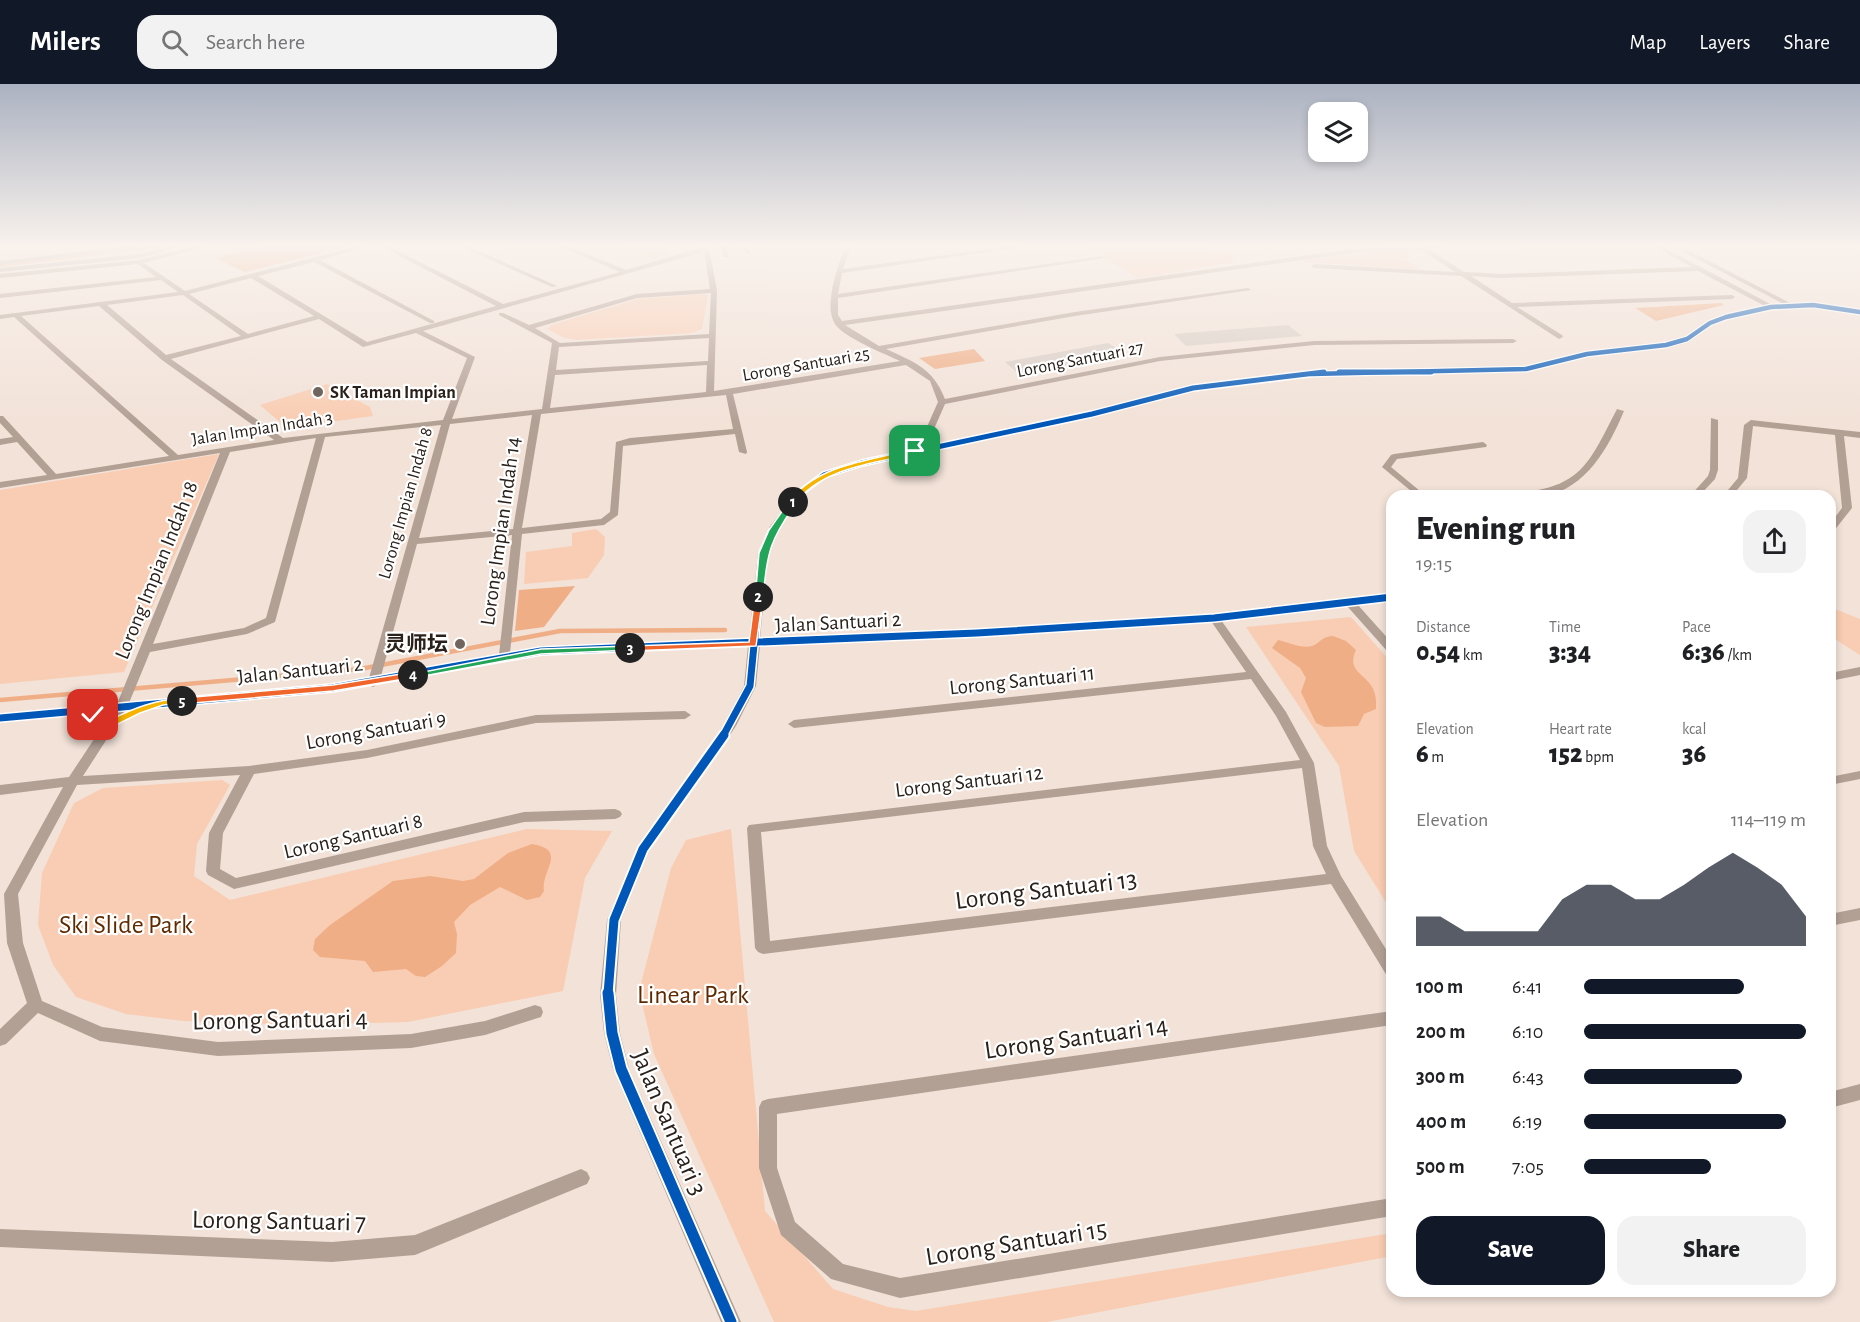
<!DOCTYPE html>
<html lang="en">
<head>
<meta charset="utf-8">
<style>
	body { margin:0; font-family:"Alegreya Sans","Noto Sans SC",sans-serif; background:#f2f2f2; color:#202124; height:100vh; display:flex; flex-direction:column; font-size:22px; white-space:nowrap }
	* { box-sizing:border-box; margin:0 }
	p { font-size:20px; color:#757577 }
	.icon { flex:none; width:33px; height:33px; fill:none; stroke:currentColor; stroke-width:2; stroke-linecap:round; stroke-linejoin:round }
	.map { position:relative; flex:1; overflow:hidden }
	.side { position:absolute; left:1386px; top:406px; width:450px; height:807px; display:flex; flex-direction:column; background:#fff; border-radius:18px; box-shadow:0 3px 9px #0003 }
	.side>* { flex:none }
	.tools { position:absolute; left:1308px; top:18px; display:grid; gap:12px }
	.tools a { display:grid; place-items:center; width:60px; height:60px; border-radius:12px; background:#fff; box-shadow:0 3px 9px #0003; font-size:30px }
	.pin { position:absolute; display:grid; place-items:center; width:51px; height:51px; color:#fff; margin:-26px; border-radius:12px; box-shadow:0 3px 9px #0006 }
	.km { position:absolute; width:30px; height:30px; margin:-15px; border-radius:50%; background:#222; color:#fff; font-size:16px; line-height:30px; text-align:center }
	.round { display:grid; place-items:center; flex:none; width:63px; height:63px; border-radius:18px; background:#f2f2f2 }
	.head { display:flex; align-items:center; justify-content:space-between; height:102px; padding:0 30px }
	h1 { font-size:33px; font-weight:800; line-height:45px }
	.stats { display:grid; grid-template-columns:repeat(3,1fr); gap:9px; height:102px; padding:6px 30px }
	.stats div { display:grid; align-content:center }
	.stats b { font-size:26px; font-weight:800 }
	.stats small { font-size:16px; font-weight:400 }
	.stats p { font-size:16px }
	.chart { height:168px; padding:12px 30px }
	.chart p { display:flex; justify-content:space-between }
	.chart svg { width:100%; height:108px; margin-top:6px; fill:#111827; opacity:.7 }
	.button { display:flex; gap:12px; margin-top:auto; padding:12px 30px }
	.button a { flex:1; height:69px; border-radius:18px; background:#111827; color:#fff; font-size:24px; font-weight:800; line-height:69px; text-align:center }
	.button a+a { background:#f2f2f2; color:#202124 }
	ul { padding:0 30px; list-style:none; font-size:20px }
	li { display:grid; grid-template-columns:96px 72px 1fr; align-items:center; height:45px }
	li i { height:15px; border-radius:8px; background:#111827 }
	header { display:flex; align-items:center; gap:36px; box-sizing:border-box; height:84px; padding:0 30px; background:#111827; color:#fff }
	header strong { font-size:28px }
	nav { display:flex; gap:33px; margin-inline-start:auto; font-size:21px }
	.search { width:420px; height:54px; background:#f2f2f2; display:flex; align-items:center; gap:15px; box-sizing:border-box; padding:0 21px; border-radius:18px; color:#757577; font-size:22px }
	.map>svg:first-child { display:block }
	.green { fill:#f9cdb3 }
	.water { fill:#efae86 }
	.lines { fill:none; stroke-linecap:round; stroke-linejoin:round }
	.stream-far1 { stroke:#efae86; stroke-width:2 }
	.stream { stroke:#efae86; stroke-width:4.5 }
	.building { fill:#d8ccc5 }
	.minor { fill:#b3a095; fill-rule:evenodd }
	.tertiary { fill:#b3a095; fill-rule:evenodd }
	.cycleway-far4-casing { stroke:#fff; stroke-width:7 }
	.cycleway-far3-casing { stroke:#fff; stroke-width:8 }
	.cycleway-far2-casing { stroke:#fff; stroke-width:10 }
	.cycleway-far1-casing { stroke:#fff; stroke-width:13 }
	.cycleway-casing { stroke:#fff; stroke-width:15 }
	.cycleway-far4 { stroke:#0057b8; stroke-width:4.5 }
	.cycleway-far3 { stroke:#0057b8; stroke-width:5 }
	.cycleway-far2 { stroke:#0057b8; stroke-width:7 }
	.cycleway-far1 { stroke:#0057b8; stroke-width:9 }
	.cycleway { stroke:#0057b8; stroke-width:11 }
	.split-1 { fill:#f5b400; stroke:#fff; stroke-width:1.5 }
	.split-2 { fill:#22a559; stroke:#fff; stroke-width:1.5 }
	.split-3 { fill:#f0652b; stroke:#fff; stroke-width:1.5 }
	.split-4 { fill:#22a559; stroke:#fff; stroke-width:1.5 }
	.split-5 { fill:#f0652b; stroke:#fff; stroke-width:1.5 }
	.split-6 { fill:#f5b400; stroke:#fff; stroke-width:1.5 }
	.poi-dot { fill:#71655d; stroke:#fff; stroke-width:2 }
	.labels { text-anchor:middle; stroke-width:4.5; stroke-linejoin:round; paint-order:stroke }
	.far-street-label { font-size:18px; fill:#2b211b; stroke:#fff }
	.far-poi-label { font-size:18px; font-weight:bold; fill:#2b211b; stroke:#fff; text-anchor:start }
	.street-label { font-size:21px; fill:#2b211b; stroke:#fff }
	.poi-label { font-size:21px; font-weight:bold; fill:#2b211b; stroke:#fff; text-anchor:end }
	.near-street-label { font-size:26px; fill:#2b211b; stroke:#fff }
	.near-park-label { font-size:26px; fill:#602a00; stroke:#fff }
</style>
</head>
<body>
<header>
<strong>Milers</strong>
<div class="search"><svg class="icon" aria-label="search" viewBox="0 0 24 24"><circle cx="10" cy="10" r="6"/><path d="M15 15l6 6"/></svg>Search here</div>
<nav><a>Map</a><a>Layers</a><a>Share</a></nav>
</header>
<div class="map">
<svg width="1860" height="1238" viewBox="0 0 1860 1238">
	<rect width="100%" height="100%" fill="#f2e2d8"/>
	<!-- green -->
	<g class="green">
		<polygon points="622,163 668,163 671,170 655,175"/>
		<polygon points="1089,163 1200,163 1231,168 1234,178 1138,194"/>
		<polygon points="1413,167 1405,175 1419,185 1304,178 1304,176 1365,169"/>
		<polygon points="702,210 708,211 702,245 692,249 577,256 565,254 547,245 551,241 638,215"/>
		<polygon points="327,300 370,323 373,332 322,339 303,345 287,344 260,321"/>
		<polygon points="219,370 124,588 0,600 0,406"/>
		<polygon points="596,445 605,453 604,471 588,494 524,500 526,468 572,462 572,449"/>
		<polygon points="1830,523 1860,535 1860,571 1830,552"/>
		<polygon points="1351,533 1390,577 1392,587 1392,828 1354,767 1339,682 1246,543"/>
		<polygon points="222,696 230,701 197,760 194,792 230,816 527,745 612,747 585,794 563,907 408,938 299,941 184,937 126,930 76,913 53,881 38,841 42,789 74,719 103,704"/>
		<polygon points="731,745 765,1127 833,1205 888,1223 916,1227 1392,1149 1392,1172 1047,1238 774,1238 654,970 639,907 671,784 686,756"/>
	</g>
	<!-- water -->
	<g class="water">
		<polygon points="260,163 345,163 245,188 215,174"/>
		<polygon points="1721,219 1724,221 1656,237 1635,224"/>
		<polygon points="974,265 985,277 935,285 919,274"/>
		<polygon points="575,502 544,543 515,547 519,506"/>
		<path d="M 1333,552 L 1346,557 L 1356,566 C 1343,594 1380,588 1376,625 L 1364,630 L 1358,642 L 1325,643 L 1316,639 L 1301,608 L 1306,594 L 1300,584 L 1272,564 L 1278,556 C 1287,558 1302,565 1312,562 C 1321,559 1320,553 1333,552 Z"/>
		<path d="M 532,760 C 569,766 540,787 544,807 L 540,813 L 527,816 L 500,803 L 470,821 L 454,838 L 457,850 L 456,869 L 442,882 L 425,893 L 416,892 L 406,885 L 373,888 L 365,877 L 320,873 L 313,866 L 315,855 L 330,841 L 393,797 L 430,792 L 463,797 L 474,795 L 508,769 Z"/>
	</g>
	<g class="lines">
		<!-- stream-far1 -->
		<polyline class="stream-far1" points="0,182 156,163"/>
		<!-- stream -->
		<polyline class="stream" points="0,616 360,585 560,547 725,546"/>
	</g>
	<!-- building -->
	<g class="building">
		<polygon points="1288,241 1302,252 1186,262 1174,250"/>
		<polygon points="1108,259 1126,270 1020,291 1005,278"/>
	</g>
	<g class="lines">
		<!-- minor -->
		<g class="minor">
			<polygon points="122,163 145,163 0,181 0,177"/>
			<path d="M 192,163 L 204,163 L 144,179 L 185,207 L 354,163 L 366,163 L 320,176 L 434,237 L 434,239 L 430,239 L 314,178 L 258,192 L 367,258 L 496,222 L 382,163 L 390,163 L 503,220 L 620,188 L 561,163 L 570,163 L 626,186 L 703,163 L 709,163 L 717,207 L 714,307 L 900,277 C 885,270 843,253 835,240 C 823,222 838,182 845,163 L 851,163 L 843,185 L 1002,163 L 1021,163 L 842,189 L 838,210 L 1102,172 L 1105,174 L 838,214 L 838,231 L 842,237 L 1359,164 L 1450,163 L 1429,165 L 1464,188 L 1501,190 L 1692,183 L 1655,163 L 1663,163 L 1772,221 L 1784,220 L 1674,163 L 1682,163 L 1792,220 L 1813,219 L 1860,226 L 1860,230 L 1813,223 L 1771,225 L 1728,235 L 1712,240 L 1690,257 L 1669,263 L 1587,272 L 1526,287 L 1406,291 L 1325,290 L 1193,306 L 1092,332 L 864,381 L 827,393 L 803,411 L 778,445 L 768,469 L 760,555 L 977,546 L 1214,531 L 1392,510 L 1392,516 L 1357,520 L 1392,559 L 1392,569 L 1388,568 L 1347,522 L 1221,536 L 1286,628 L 1314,679 L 1327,762 L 1341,792 L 1392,875 L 1392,894 L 1387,892 L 1331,800 L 763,870 L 758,868 L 755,864 L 747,744 L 749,741 L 1300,676 L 1276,632 L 1251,595 L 794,644 L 788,640 L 794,636 L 1246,588 L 1211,537 L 977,552 L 760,561 L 756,602 L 736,642 L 649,767 L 621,836 L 616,911 L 620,949 L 629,985 L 741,1238 L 721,1238 L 613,985 L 604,949 L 600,911 L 607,836 L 638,761 L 724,641 L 744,602 L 748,562 L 541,570 L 379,599 L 373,603 L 369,601 L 332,608 L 125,627 L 83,692 L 249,682 L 367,666 L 536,631 L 685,627 L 691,631 L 685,635 L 536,639 L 367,674 L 254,690 L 223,749 L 220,785 L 236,794 L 524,728 L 615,725 L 620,727 L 622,730 L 620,733 L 615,735 L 524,738 L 234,805 L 208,791 L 206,787 L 209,749 L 240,691 L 77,701 L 18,810 L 23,859 L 42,917 L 102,943 L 218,958 L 411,950 L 485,937 L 535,921 L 541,923 L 543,928 L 541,933 L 485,951 L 411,964 L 218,972 L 100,957 L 38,929 L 6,960 L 0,962 L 0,945 L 27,919 L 7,859 L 4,810 L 63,703 L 0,711 L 0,701 L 69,693 L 112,628 L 0,638 L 0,630 L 117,620 L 220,369 L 0,404 L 0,398 L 47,391 L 17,358 L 0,361 L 0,355 L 13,353 L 0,339 L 0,332 L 3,332 L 56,390 L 169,372 L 14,233 L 0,235 L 0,231 L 178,208 L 161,196 L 0,214 L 0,210 L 156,193 L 138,180 L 0,194 L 0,190 L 139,176 ZM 1421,166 L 1455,188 L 1314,180 L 1311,182 L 1314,184 L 1461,192 L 1559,255 L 1563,253 L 1562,251 L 1517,223 L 1732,215 L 1735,213 L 1732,211 L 1512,219 L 1471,192 L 1501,194 L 1698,187 L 1765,222 L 1724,232 L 1708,238 L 1684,253 L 1665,259 L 1587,268 L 1526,283 L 1406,287 L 1325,286 L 1193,302 L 1091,328 L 922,364 L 934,345 L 945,320 L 1160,277 L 1314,261 L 1513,259 L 1517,257 L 1513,255 L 1314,257 L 1160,273 L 945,315 C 933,284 914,278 886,265 L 1075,232 L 1251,206 L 1248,204 L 1075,228 L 879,262 L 845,241 L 1359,168 ZM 704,168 L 710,205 L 637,210 L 529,241 L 503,229 L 499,229 L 499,231 L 552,259 L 542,325 L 452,335 L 475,273 L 423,247 ZM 251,194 L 314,232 L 248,250 L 189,210 ZM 711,209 L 709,250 L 560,259 L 535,244 L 637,214 ZM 183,211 L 241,252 L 166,271 L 107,221 ZM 99,222 L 162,276 L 274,356 L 178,371 L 21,232 ZM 319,235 L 363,263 L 416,249 L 467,274 L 443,336 L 283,354 L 171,275 ZM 709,254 L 708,277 L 556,286 L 559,263 ZM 707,281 L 706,308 L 550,324 L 555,291 ZM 906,281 L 930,297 L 938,318 L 926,345 L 911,366 L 859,377 L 821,389 L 797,407 L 768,445 L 758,469 L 749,555 L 541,564 L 510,569 L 522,450 L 604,441 L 618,431 L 623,362 L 735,350 L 739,368 L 746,370 L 747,368 L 733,310 ZM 726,311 L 733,345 L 630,354 L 616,358 L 610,428 L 601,435 L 522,444 L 541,330 ZM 532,331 L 513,445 L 419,454 L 450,340 ZM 441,341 L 369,594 L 332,600 L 129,619 L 150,568 L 247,550 L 275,538 L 325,353 ZM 316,354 L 266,534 L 244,544 L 153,560 L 230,368 ZM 512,451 L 499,571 L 381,592 L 417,460 ZM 1302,684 L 1313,762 L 1326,790 L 770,857 L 761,748 Z"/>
			<polygon points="461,163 470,163 557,202 552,203"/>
			<polygon points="721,163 727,163 728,173 724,173"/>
			<polygon points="742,163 748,163 750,170 746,170"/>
			<path d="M 1617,325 L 1624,327 C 1609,363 1586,405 1544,412 C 1533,414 1521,412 1511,412 L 1515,409 C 1582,404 1589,379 1617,325 Z"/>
			<polygon points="1711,334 1718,336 1718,386 1715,395 1699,412 1690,412 1708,392 1710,386"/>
			<polygon points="1751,336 1860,348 1860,354 1844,352 1852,424 1833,448 1830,449 1830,440 1842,424 1835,351 1753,342 1747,394 1732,412 1723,412 1738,394 1744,341"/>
			<polygon points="1483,358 1487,361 1486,363 1397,375 1391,383 1426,412 1417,412 1382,383 1391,371 1394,370"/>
			<polygon points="1860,583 1860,591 1830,597 1830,589"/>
			<polygon points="1860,687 1860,695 1830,701 1830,693"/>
			<polygon points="1860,824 1860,836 1830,842 1830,830"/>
			<polygon points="1392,927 1392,941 777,1030 777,1084 795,1138 843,1180 900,1194 1392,1114 1392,1132 900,1214 831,1195 781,1151 759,1084 759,1023 762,1017 768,1015"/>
			<polygon points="1860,1000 1860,1016 1830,1024 1830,1008"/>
			<polygon points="581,1085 587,1088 590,1094 587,1100 415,1171 332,1178 0,1163 0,1145 332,1158 415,1151"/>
		</g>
		<!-- tertiary -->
		<polygon class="tertiary" points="167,163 181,163 140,174 0,188 0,184 140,170"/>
		<defs>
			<polyline id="cycleway-far4" points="1311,290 1526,285 1587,270 1666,261 1687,255 1710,239 1726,233 1771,223 1813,221 1860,228"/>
			<g id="cycleway-far3">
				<polyline points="1339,288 1431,288"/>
				<polyline points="771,449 800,409 824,391 862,379 1092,330 1193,304 1324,288"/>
			</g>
			<g id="cycleway-far2">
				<polyline points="0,634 332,604 541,567 977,549 1214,534 1392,513"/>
				<polyline points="723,652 750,602 763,469 772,448"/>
			</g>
			<polyline id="cycleway-far1" points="608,910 614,836 643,765 724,651"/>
			<polyline id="cycleway" points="608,909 612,949 621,985 731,1238"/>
		</defs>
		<!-- cycleway-far4 casing -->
		<use href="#cycleway-far4" class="cycleway-far4-casing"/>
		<!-- cycleway-far3 casing -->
		<use href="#cycleway-far3" class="cycleway-far3-casing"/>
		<!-- cycleway-far2 casing -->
		<use href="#cycleway-far2" class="cycleway-far2-casing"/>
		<!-- cycleway-far1 casing -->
		<use href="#cycleway-far1" class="cycleway-far1-casing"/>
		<!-- cycleway casing -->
		<use href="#cycleway" class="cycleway-casing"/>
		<!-- cycleway-far4 -->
		<use href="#cycleway-far4" class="cycleway-far4"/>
		<!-- cycleway-far3 -->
		<use href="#cycleway-far3" class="cycleway-far3"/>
		<!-- cycleway-far2 -->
		<use href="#cycleway-far2" class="cycleway-far2"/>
		<!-- cycleway-far1 -->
		<use href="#cycleway-far1" class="cycleway-far1"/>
		<!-- cycleway -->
		<use href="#cycleway" class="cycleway"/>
	</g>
	<!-- sky -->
	<linearGradient id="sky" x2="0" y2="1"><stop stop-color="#abb2c1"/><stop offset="0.48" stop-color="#f9f2ed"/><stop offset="1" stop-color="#f9f2ed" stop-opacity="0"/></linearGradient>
	<rect width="1860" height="337" fill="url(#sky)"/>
	<!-- split-1 -->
	<path class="split-1" d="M 915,365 L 918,369 C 877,379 821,383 795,420 L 789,418 C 816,380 872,376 915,365 Z"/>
	<!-- split-2 -->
	<path class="split-2" d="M 790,416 L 797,418 C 769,457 768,467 763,513 L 755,515 L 759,469 L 769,446 Z"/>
	<!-- split-3 -->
	<polygon class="split-3" points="755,511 763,513 756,562 630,567 625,564 630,562 749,558"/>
	<!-- split-4 -->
	<polygon class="split-4" points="630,562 634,564 633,566 541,570 413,594 408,591 541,565"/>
	<!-- split-5 -->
	<polygon class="split-5" points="413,588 417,591 416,593 333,607 182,620 177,617 182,614 333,601"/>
	<!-- split-6 -->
	<path class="split-6" d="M 182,614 L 187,617 L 185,619 L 163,621 L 140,629 L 110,644 L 88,631 L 93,627 L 110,636 C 134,624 155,616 182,614 Z"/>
	<!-- markers -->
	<g class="poi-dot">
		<circle cx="318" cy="308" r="6"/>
		<circle cx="460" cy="560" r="6"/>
	</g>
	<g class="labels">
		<!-- far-street labels -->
		<g class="far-street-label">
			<text transform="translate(1080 275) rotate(-11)" y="6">Lorong Santuari 27</text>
			<text transform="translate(806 280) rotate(-10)" y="6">Lorong Santuari 25</text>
			<text transform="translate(262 344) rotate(-9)" y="6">Jalan Impian Indah 3</text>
			<text transform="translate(405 419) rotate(-74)" y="6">Lorong Impian Indah 8</text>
		</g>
		<!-- far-poi labels -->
		<g class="far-poi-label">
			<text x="330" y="314">SK Taman Impian</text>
		</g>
		<!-- street labels -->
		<g class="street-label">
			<text transform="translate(500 447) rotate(-82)" y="7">Lorong Impian Indah 14</text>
			<text transform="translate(156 486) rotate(-68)" y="7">Lorong Impian Indah 18</text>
			<text transform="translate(838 538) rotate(-3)" y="7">Jalan Santuari 2</text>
			<text transform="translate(300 586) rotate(-6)" y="7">Jalan Santuari 2</text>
			<text transform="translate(1022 596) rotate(-6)" y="7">Lorong Santuari 11</text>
			<text transform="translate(376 646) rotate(-10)" y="7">Lorong Santuari 9</text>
			<text transform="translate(969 697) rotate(-7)" y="7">Lorong Santuari 12</text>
			<text transform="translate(353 752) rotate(-13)" y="7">Lorong Santuari 8</text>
		</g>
		<!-- poi labels -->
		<g class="poi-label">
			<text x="448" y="567">灵师坛</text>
		</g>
		<!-- near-street labels -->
		<g class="near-street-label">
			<text transform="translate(1046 805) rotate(-7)" y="9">Lorong Santuari 13</text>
			<text transform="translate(280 935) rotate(-1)" y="9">Lorong Santuari 4</text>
			<text transform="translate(1076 953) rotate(-8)" y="9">Lorong Santuari 14</text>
			<text transform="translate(670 1038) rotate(67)" y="9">Jalan Santuari 3</text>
			<text transform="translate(279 1136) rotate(1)" y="9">Lorong Santuari 7</text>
			<text transform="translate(1016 1158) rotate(-9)" y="9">Lorong Santuari 15</text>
		</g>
		<!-- near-park labels -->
		<g class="near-park-label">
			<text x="126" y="849">Ski Slide Park</text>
			<text x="693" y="919">Linear Park</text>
		</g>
	</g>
</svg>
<div class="tools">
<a><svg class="icon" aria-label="layers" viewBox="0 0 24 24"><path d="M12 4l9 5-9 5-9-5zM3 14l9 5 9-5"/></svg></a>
</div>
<div class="pin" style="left:915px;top:367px;background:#1e9e55"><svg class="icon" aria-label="arrive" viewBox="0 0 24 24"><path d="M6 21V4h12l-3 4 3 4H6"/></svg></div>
<div class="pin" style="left:93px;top:631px;background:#d93025"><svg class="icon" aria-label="check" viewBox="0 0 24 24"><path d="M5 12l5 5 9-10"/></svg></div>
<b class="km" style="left:793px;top:418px">1</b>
<b class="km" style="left:758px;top:513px">2</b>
<b class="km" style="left:630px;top:564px">3</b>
<b class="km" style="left:413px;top:591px">4</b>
<b class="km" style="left:182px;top:617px">5</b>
<section class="side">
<div class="head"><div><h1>Evening run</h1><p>19:15</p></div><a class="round"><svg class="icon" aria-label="share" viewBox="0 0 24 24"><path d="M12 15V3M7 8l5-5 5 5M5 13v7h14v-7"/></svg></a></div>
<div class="stats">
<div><p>Distance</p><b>0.54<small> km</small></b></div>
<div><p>Time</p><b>3:34</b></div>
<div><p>Pace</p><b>6:36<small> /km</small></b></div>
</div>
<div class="stats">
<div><p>Elevation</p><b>6<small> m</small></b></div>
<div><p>Heart rate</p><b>152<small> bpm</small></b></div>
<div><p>kcal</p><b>36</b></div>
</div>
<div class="chart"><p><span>Elevation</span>114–119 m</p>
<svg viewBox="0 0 160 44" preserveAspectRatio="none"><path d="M0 44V32L10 32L20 38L30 38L40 38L50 38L60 25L70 19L80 19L90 25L100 25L110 19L120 12L130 6L140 12L150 19L160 32V44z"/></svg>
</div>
<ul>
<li><b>100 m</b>6:41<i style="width:72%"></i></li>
<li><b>200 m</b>6:10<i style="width:100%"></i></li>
<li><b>300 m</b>6:43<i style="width:71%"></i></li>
<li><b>400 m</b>6:19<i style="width:91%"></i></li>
<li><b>500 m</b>7:05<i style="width:57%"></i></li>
</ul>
<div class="button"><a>Save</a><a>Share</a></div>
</section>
</div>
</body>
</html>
